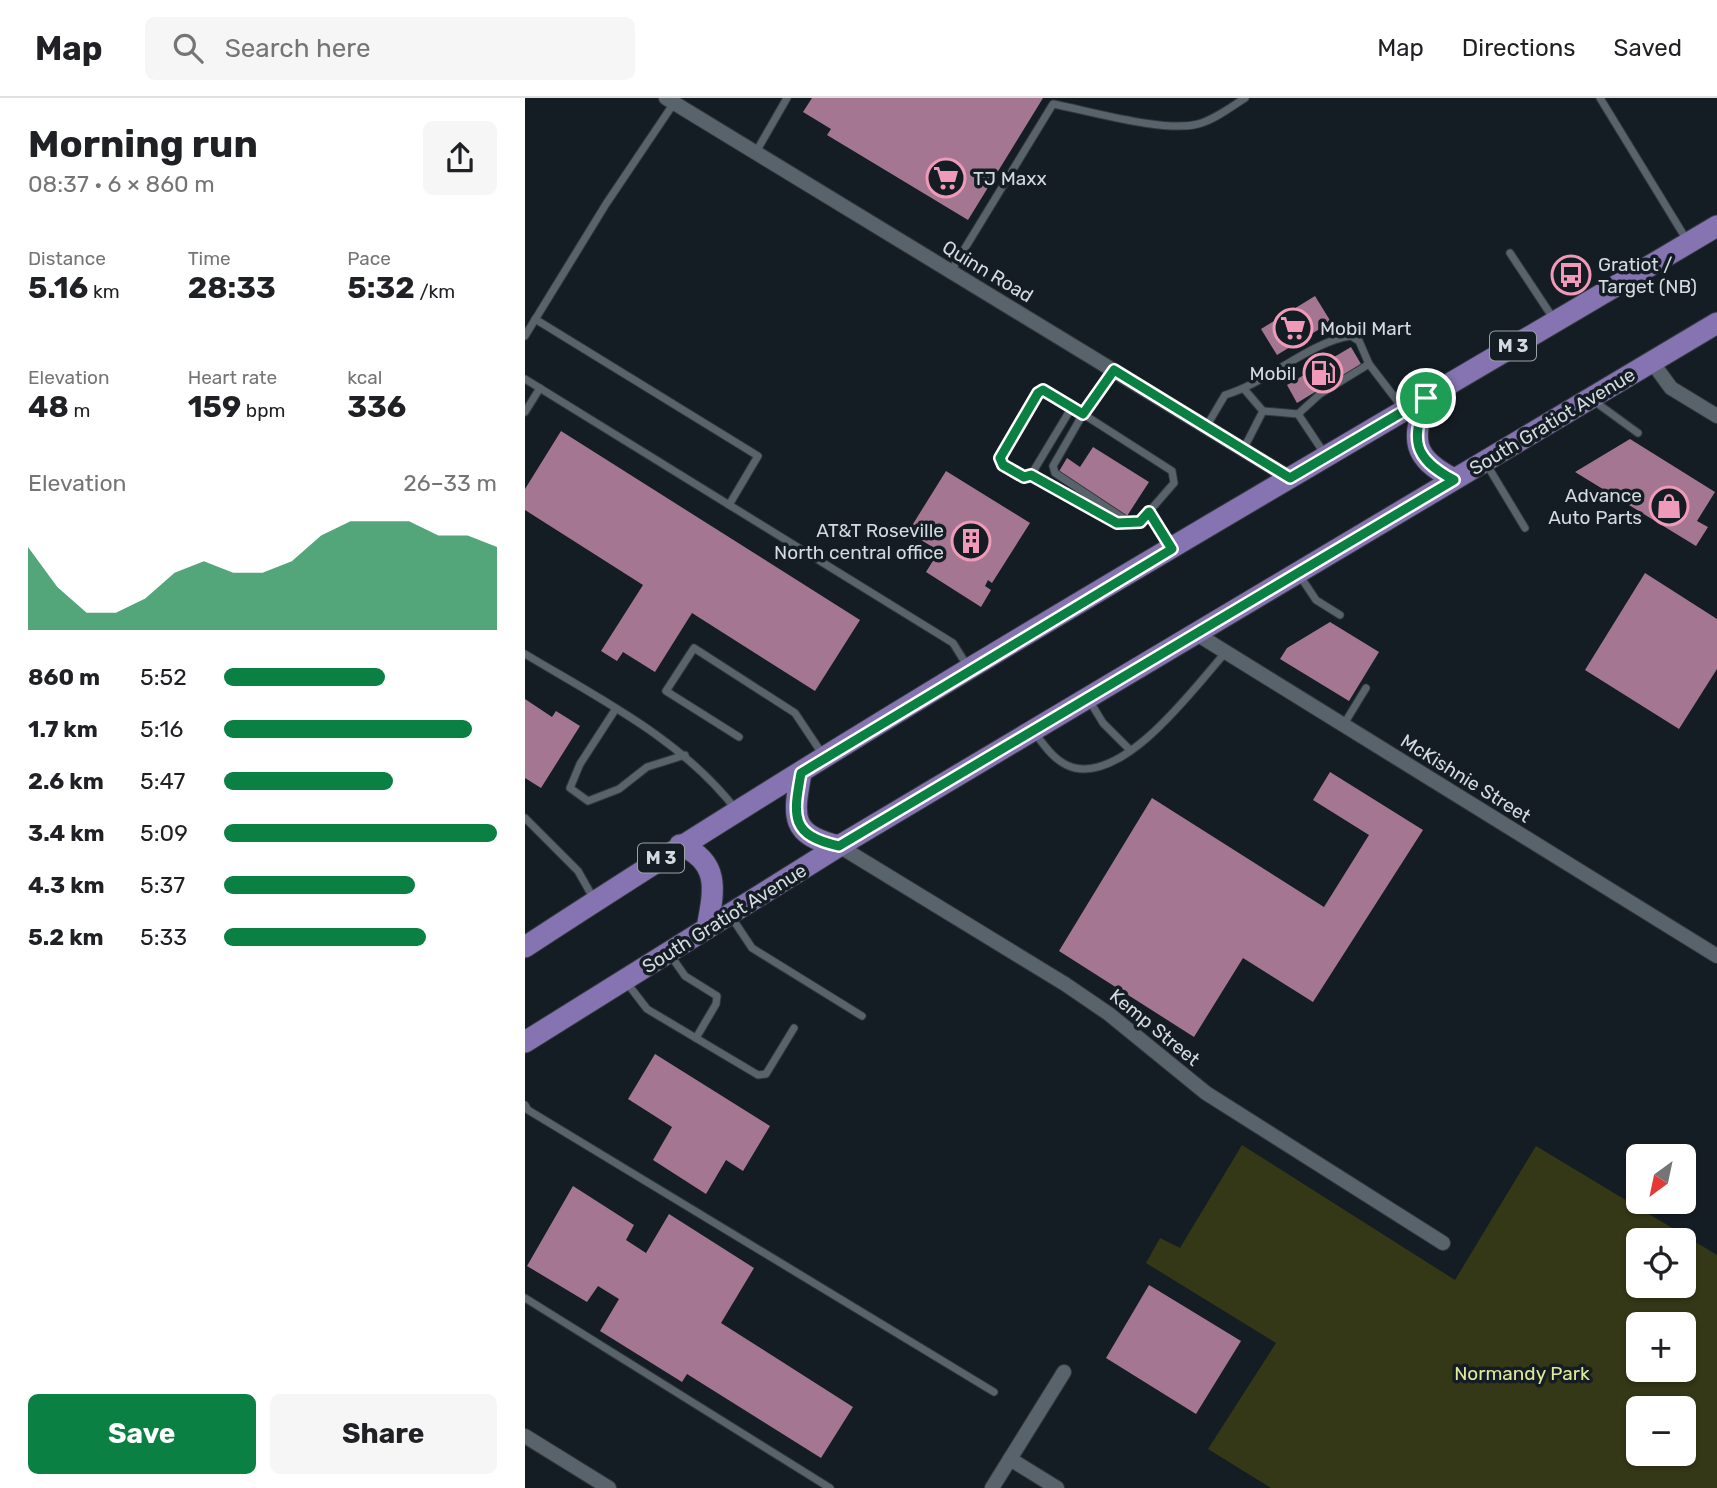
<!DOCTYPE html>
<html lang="en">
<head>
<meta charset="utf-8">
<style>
	body { margin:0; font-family:Rubik,sans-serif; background:#f6f6f6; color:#202124; height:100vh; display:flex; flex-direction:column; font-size:26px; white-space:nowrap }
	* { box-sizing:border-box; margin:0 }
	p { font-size:23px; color:#757577 }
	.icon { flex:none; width:38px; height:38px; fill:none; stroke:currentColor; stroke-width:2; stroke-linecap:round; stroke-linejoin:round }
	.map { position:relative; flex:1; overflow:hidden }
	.details { display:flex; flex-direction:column; background:#fff; width:525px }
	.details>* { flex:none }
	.needle { width:46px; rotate:213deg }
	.buttons { position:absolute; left:1101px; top:1046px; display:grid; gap:14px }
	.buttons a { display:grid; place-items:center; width:70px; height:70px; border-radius:10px; background:#fff; box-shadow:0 2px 5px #0004; font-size:35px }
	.pin { position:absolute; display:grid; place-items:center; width:60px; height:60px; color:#fff; margin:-30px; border:4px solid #fff; border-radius:50%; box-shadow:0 2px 7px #0007 }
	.round { display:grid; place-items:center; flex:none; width:74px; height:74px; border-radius:10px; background:#f6f6f6 }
	.summary { display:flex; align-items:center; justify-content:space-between; height:119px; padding:0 28px }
	h1 { font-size:38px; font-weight:700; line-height:52px }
	.stats { display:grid; grid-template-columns:repeat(3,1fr); gap:10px; height:119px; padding:7px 28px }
	.stats div { display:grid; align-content:center }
	.stats b { font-size:30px; font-weight:700 }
	.stats small { font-size:19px; font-weight:400 }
	.stats p { font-size:19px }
	.chart { height:196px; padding:14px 28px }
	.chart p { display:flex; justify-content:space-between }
	.chart svg { width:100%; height:126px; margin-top:7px; fill:#0b8043; opacity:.7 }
	.button { display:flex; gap:14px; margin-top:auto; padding:14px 28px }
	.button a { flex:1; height:80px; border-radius:10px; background:#0b8043; color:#fff; font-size:28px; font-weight:700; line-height:80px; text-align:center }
	.button a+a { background:#f6f6f6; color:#202124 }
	ul { padding:0 28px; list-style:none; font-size:23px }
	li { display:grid; grid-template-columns:112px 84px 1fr; align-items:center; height:52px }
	li i { height:18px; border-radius:9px; background:#0b8043 }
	header { display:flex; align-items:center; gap:42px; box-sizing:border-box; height:98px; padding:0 35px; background:#fff; border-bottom:2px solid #e0e0e0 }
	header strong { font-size:33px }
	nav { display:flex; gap:38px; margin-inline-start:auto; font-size:24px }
	.search { width:490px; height:63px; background:#f6f6f6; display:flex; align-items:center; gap:18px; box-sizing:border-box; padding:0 24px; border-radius:10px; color:#757577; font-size:26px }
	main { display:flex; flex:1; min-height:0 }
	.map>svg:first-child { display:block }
	.green { fill:#353816; fill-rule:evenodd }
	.building { fill:#a47691 }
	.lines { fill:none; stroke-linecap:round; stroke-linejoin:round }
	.service-casing { stroke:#343a3f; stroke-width:9 }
	.minor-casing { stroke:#343a3f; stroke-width:16 }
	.primary-casing { stroke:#343a3f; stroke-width:23 }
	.service { stroke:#59636b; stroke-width:7 }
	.minor { stroke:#59636b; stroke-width:14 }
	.primary { stroke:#8573b2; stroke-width:21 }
	.route-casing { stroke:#fff; stroke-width:14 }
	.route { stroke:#0b8043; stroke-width:9 }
	.labels { text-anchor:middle; stroke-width:7; stroke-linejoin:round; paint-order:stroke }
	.shield { fill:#151d24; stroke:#9ba1a7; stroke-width:2 }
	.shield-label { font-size:18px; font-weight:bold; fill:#d4dadf }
	.poi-label { font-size:19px; fill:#d4dadf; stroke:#151d24; text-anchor:start }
	.street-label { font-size:19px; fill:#d4dadf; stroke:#151d24 }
	.park-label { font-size:19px; fill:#dfe79a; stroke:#151d24 }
</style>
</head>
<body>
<header>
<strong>Map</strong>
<div class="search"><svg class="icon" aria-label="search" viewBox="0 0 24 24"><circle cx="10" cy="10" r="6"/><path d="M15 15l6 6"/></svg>Search here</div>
<nav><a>Map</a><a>Directions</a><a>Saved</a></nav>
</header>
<main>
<section class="details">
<div class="summary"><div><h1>Morning run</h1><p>08:37 · 6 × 860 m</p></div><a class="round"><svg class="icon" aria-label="share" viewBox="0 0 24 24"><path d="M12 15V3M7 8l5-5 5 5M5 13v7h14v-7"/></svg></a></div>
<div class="stats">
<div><p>Distance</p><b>5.16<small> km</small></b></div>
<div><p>Time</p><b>28:33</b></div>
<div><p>Pace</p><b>5:32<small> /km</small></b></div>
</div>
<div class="stats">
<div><p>Elevation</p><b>48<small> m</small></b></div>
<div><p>Heart rate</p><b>159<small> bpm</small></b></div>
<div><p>kcal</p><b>336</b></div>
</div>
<div class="chart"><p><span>Elevation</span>26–33 m</p>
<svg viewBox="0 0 160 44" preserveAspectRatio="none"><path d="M0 44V15L10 29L20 38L30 38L40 33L50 24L60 20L70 24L80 24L90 20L100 11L110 6L120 6L130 6L140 11L150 11L160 15V44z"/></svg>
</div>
<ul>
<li><b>860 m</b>5:52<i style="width:59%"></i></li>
<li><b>1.7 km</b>5:16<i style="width:91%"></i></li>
<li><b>2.6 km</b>5:47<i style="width:62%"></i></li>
<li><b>3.4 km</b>5:09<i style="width:100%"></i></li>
<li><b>4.3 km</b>5:37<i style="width:70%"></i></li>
<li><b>5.2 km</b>5:33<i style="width:74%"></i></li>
</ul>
<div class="button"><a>Save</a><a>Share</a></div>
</section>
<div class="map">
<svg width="1192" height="1390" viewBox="0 0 1192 1390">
	<rect width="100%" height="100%" fill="#151d24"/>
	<!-- green -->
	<path class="green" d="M 717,1047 L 930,1182 L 1011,1048 L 1192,1157 L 1192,1390 L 746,1390 L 683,1351 L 751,1245 L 621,1165 L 635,1140 L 655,1150 ZM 1113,1143 L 1158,1143 L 1158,1188 L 1113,1188 ZM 1113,1227 L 1158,1227 L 1158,1272 L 1113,1272 ZM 1113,1311 L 1158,1311 L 1158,1356 L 1113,1356 Z"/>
	<!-- building -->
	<g class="building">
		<polygon points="287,0 518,0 443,122 302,37 306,31 278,14"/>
		<polygon points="790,198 806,224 752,257 736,231"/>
		<polygon points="826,249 836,266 772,305 762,287"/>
		<polygon points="36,333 335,522 290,593 167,515 130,574 98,554 92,563 76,553 118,487 0,412 0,391"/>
		<polygon points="1105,341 1190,394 1172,423 1183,429 1171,448 1050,374"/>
		<polygon points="568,349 624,384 602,418 533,375 542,360 555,369"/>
		<polygon points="421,373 505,425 467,485 463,482 460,488 466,492 456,509 401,474 414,453 383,434"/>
		<polygon points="1120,475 1192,521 1192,571 1154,631 1060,572"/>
		<polygon points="805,524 854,554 824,603 755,561 762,550"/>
		<polygon points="0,601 27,619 31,613 55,628 16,690 0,680"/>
		<polygon points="805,674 898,732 788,904 718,860 669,939 534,853 627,700 799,809 844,737 788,702"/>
		<polygon points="130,956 245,1028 218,1073 201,1062 181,1096 128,1062 147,1029 103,1001"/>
		<polygon points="48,1088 109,1127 101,1142 121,1155 144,1116 229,1170 196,1225 328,1309 296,1360 162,1276 157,1284 75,1233 94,1201 73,1188 62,1204 2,1168"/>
		<polygon points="624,1187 716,1243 671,1316 581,1260"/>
	</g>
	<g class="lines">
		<defs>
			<g id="service">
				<polyline points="1075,0 1163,144"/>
				<polyline points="231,54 262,0"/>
				<polyline points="985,155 1030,223"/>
				<path d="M 426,173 L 528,6 C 565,13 640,35 673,26 C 689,22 706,9 720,0"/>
				<polyline points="10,221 233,358 204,407"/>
				<polyline points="0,238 81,106 149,5"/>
				<polyline points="0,281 428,545 443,569"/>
				<polyline points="719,291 738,313"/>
				<polyline points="1069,303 1113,335"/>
				<polyline points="547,309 506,377 499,379 478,367 475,360 513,295 518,292 558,316 588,273"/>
				<polyline points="0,314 15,290"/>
				<path d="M 681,329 L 700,297 C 742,285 786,243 826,238 L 834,243 L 844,266 L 877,309"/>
				<polyline points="718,352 738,313 773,316"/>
				<polyline points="799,355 773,316 795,296 844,266"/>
				<polyline points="962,367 1000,430"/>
				<polyline points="506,377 592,425 615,424 649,385 647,373 558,316 528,368 530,375 604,424"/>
				<polyline points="624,414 645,449"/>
				<polyline points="775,478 791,502 815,517"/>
				<path d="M 0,556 C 75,601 158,642 212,713"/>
				<polyline points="564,602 578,625 605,652"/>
				<polyline points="90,612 55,666 45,690 63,703 94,691 122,669 160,657"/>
				<polyline points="819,626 841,590"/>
				<path d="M 510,635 C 520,649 532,666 550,670 C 603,681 669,590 700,555"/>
				<polyline points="214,639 141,593 169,550 270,615 298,657"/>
				<polyline points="0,720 53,773 70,803"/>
				<polyline points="207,820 227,850 337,918"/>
				<polyline points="146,858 160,878 192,898 191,906 171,940"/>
				<polyline points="102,885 122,911 233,977 241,976 269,930"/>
				<polyline points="0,1007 3,1012 469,1294"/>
				<polyline points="0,1200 305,1390"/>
			</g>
			<g id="minor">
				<polyline points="141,0 765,380"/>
				<polyline points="1127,264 1146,290 1192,318"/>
				<polyline points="670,535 1192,858"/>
				<polyline points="314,748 540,886 584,916 681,995 918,1145"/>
				<polyline points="0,1338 84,1390"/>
				<polyline points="485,1361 532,1390"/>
				<polyline points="467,1390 539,1274"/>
			</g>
			<g id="primary">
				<path d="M 901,300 C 887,342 886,359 929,381"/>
				<path d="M 276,675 C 268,719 265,737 314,748"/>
				<path d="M 155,747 C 196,764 189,793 182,830"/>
				<path d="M 0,849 C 388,595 793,365 1192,128"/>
				<polyline points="0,944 314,748 1192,225"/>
			</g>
		</defs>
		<!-- service casing -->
		<use href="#service" class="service-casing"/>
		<!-- minor casing -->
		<use href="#minor" class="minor-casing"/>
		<!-- primary casing -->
		<use href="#primary" class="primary-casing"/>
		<!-- service -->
		<use href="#service" class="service"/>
		<!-- minor -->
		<use href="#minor" class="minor"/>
		<!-- primary -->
		<use href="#primary" class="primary"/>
	</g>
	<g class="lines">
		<defs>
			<path id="route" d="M 589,272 L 765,380 L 901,300 C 887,342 886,359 929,382 L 314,748 C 265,737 268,719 276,675 L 647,451 L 624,414 L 615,424 L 592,425 L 506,377 L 499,379 L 478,367 L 475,360 L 513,295 L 518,292 L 558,316 Z"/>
		</defs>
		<!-- route casing -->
		<use href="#route" class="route-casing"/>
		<!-- route -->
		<use href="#route" class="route"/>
	</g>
	<!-- icons -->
	<defs>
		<symbol id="supermarket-ring" viewBox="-11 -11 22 22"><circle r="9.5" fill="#151d24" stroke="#ef9ab8" stroke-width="1.5"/><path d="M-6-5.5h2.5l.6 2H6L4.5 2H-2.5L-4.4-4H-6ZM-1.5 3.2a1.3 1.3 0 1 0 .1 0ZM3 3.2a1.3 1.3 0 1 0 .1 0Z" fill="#ef9ab8"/></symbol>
		<symbol id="bus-ring" viewBox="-11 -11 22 22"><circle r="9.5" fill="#151d24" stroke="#ef9ab8" stroke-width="1.5"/><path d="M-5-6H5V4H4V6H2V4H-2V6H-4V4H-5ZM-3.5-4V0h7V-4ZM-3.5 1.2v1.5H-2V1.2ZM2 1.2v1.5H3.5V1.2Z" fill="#ef9ab8"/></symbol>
		<symbol id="fuel-ring" viewBox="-11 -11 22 22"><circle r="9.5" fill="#151d24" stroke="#ef9ab8" stroke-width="1.5"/><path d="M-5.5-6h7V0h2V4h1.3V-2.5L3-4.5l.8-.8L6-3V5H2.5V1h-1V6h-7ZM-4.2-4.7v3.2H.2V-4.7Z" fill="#ef9ab8"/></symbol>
		<symbol id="shop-ring" viewBox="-11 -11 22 22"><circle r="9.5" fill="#151d24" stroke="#ef9ab8" stroke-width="1.5"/><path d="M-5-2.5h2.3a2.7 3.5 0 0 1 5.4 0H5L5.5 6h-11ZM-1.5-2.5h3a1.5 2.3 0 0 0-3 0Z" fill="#ef9ab8"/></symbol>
		<symbol id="building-ring" viewBox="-11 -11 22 22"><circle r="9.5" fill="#151d24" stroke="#ef9ab8" stroke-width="1.5"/><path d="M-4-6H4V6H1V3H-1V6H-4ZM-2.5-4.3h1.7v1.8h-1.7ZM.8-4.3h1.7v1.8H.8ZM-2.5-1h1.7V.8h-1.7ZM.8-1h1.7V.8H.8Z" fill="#ef9ab8"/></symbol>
	</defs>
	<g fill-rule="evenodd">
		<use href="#supermarket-ring" x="399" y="58" width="44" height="44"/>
		<use href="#bus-ring" x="1024" y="155" width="44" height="44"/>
		<use href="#supermarket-ring" x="746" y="208" width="44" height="44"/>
		<use href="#fuel-ring" x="776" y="253" width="44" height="44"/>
		<use href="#shop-ring" x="1122" y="386" width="44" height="44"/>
		<use href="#building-ring" x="424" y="421" width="44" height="44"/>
	</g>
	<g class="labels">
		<!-- shield labels -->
		<g class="shield">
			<rect x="965" y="233.5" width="46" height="29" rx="5"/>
			<rect x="113" y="745.5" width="46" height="29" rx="5"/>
		</g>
		<g class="shield-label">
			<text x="988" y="254">M 3</text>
			<text x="136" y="766">M 3</text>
		</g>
		<!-- poi labels -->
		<g class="poi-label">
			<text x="448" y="87">TJ Maxx</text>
			<text x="1073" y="173">Gratiot /<tspan x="1073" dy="22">Target (NB)</tspan></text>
			<text x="795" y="237">Mobil Mart</text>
			<text x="771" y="282" text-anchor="end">Mobil</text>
			<text x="1117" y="404" text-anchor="end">Advance<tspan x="1117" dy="22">Auto Parts</tspan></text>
			<text x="419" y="439" text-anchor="end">AT&amp;T Roseville<tspan x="419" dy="22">North central office</tspan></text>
		</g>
		<!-- street labels -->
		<g class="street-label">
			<text transform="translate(463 173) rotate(31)" y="7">Quinn Road</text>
			<text transform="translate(1027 323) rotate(-31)" y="7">South Gratiot Avenue</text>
			<text transform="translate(941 680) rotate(32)" y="7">McKishnie Street</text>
			<text transform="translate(199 820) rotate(-32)" y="7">South Gratiot Avenue</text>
			<text transform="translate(630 929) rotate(39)" y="7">Kemp Street</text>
		</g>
		<!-- park labels -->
		<g class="park-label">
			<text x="997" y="1282">Normandy Park</text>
		</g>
	</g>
</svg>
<div class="buttons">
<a><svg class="needle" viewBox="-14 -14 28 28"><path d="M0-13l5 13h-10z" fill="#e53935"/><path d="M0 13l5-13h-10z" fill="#757577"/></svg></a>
<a><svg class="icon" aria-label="locate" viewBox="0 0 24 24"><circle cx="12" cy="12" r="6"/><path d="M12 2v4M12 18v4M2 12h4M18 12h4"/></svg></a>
<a>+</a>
<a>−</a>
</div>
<div class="pin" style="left:901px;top:300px;background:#1e9e55"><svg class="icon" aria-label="arrive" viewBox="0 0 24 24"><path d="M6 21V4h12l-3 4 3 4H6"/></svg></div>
</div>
</main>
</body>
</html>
